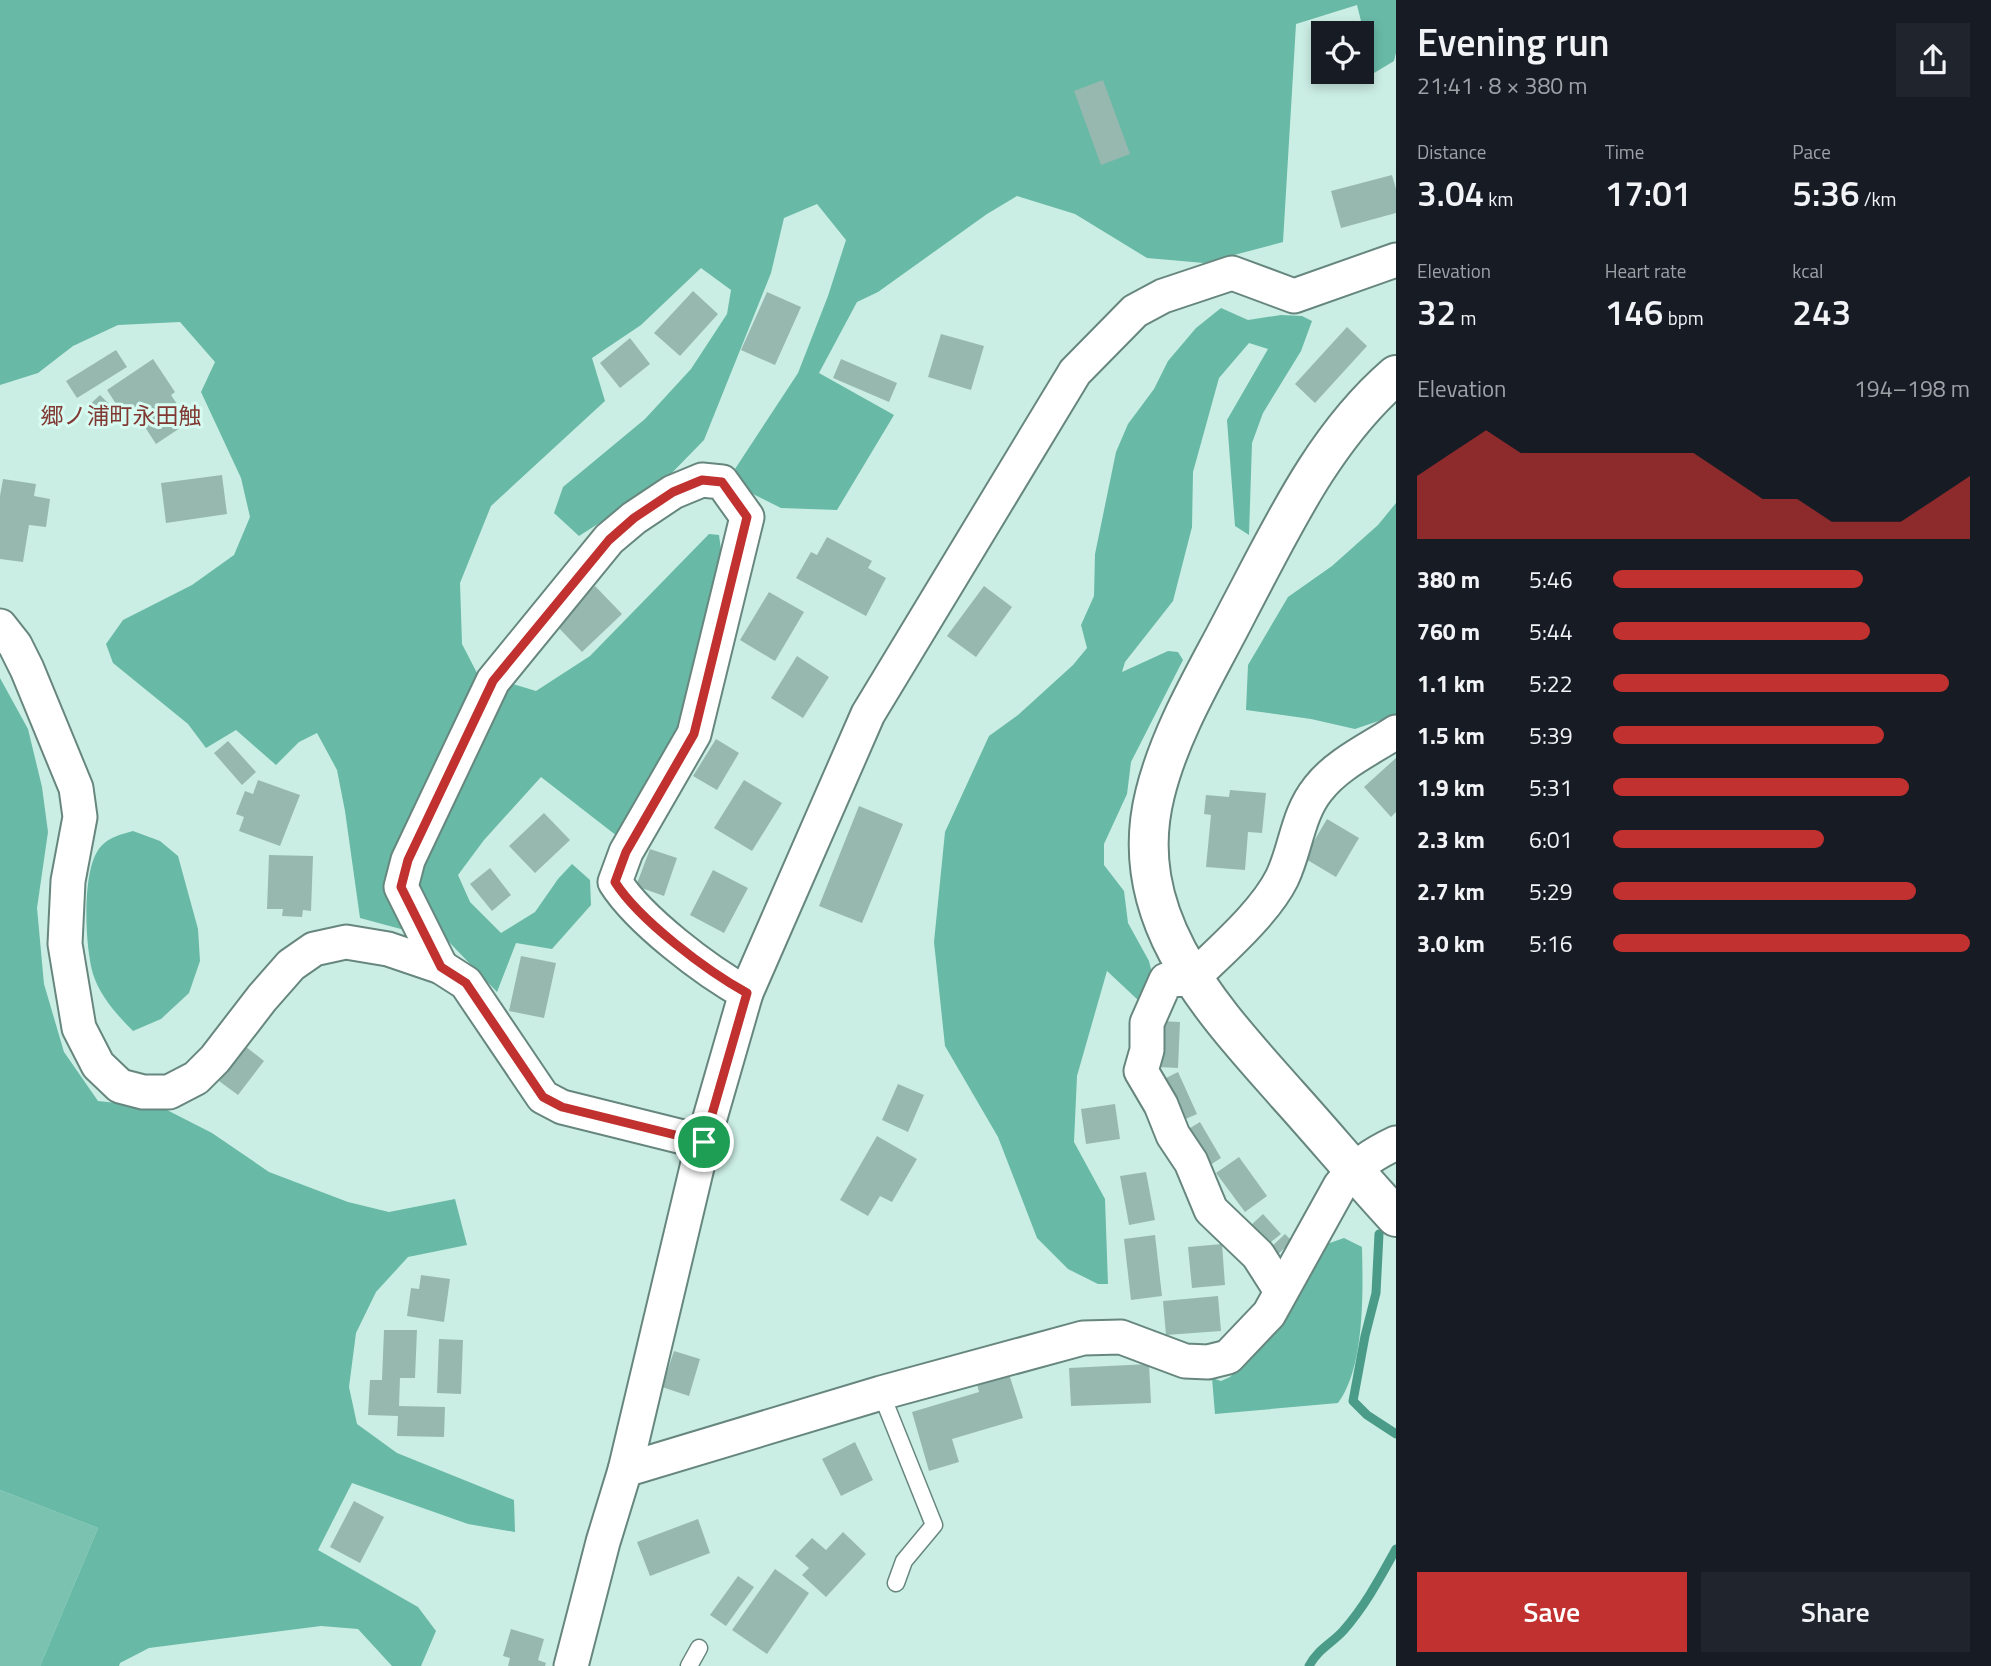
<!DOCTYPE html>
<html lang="en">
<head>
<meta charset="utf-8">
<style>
	body { margin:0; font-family:"Titillium Web","Noto Sans JP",sans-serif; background:#20242c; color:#f1f3f6; height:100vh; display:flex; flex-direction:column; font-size:26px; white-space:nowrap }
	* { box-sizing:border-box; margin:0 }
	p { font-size:23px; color:#9ea1a6 }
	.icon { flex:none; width:38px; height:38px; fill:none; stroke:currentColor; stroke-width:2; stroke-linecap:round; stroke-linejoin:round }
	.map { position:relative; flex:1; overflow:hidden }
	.drawer { display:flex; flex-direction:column; background:#171b24; width:595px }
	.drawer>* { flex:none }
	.tools { position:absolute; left:1311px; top:21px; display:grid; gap:14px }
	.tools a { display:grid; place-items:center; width:63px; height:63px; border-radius:0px; background:#171b24; box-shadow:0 4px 10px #0003; font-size:35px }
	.pin { position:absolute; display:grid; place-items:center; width:60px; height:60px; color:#fff; margin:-30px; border:4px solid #fff; border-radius:50%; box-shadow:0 2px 7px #0007 }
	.round { display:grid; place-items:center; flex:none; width:74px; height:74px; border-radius:0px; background:#20242c }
	.summary { display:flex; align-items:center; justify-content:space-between; height:119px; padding:0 21px }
	h1 { font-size:38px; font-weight:600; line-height:52px }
	.stats { display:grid; grid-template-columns:repeat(3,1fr); gap:10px; height:119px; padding:7px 21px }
	.stats div { display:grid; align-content:center }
	.stats b { font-size:35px; font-weight:600 }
	.stats small { font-size:19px; font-weight:400 }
	.stats p { font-size:19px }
	.chart { height:196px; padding:14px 21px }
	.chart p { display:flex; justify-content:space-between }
	.chart svg { width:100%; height:126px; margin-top:7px; fill:#c0312f; opacity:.7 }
	.primary-button { display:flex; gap:14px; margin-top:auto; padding:14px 21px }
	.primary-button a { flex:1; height:80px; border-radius:0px; background:#c0312f; color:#fff; font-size:28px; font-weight:600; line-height:80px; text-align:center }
	.primary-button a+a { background:#20242c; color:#f1f3f6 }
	ul { padding:0 21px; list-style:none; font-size:23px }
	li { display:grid; grid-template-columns:112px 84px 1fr; align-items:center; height:52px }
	li i { height:18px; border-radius:9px; background:#c0312f }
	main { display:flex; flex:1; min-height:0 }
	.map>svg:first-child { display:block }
	.green { fill:#7cc2b0 }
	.forest { fill:#68b9a6 }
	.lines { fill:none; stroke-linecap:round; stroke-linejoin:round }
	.stream { stroke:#4a9c89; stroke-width:9 }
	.building { fill:#97b8af }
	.lane-casing { stroke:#67877e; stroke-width:19 }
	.street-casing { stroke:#67877e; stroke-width:37 }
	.secondary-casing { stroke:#67877e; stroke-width:42 }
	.lane { stroke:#fff; stroke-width:16 }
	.street { stroke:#fff; stroke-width:33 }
	.secondary { stroke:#fff; stroke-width:38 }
	.route-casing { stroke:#fff; stroke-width:14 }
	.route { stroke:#c0312f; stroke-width:9 }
	.labels { text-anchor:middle; stroke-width:6; stroke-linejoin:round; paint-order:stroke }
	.quarter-label { font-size:23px; fill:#803933; stroke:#d8fbf1 }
</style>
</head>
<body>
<main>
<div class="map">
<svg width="1396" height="1666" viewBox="0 0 1396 1666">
	<rect width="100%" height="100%" fill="#cbeee4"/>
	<!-- green -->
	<polygon class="green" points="0,1490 98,1528 40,1666 0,1666"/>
	<!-- forest -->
	<g class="forest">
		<polygon points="0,0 1396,0 1396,53 1394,61 1374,73 1357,5 1296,24 1283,242 1204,263 1147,258 1075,214 1017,196 987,214 878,292 857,302 819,373 894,415 837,510 781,508 749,492 735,469 798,373 828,296 846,240 817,204 784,218 771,273 704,440 662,483 579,536 554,513 563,487 645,419 691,369 727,314 731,290 701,268 641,325 592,358 605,401 491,506 460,583 462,644 477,673 536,691 590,656 709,534 719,535 724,573 694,695 672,743 617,836 541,777 484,840 458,875 470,902 501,933 535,912 558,879 572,864 590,880 591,905 552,949 516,943 497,992 449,942 360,918 345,811 337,770 317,733 299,742 276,765 236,730 206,748 188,724 113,663 106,644 123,620 192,585 234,555 250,517 241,478 201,392 215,362 180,322 118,325 73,346 38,373 0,385"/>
		<polygon points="1221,308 1248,320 1281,315 1302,316 1312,321 1301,351 1263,413 1252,443 1249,535 1235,526 1227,420 1268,349 1249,343 1219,378 1193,472 1192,527 1173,601 1125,662 1122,672 1168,651 1178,652 1183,660 1131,762 1127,794 1104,844 1104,865 1124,891 1128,923 1149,961 1154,982 1138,1000 1107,971 1077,1076 1074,1142 1105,1199 1108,1284 1098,1284 1068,1269 1037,1238 998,1137 945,1046 934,942 945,832 989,736 1018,715 1073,665 1087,648 1081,625 1094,596 1095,554 1116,452 1128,424 1154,389 1168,361 1196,328"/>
		<polygon points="1396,503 1396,715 1355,729 1311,719 1246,710 1248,665 1288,597 1332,566 1378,525"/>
		<polygon points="0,678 28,729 42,787 48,832 37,908 44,984 64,1052 98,1101 163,1108 212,1133 269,1172 348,1202 389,1212 455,1199 467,1245 408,1257 376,1292 356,1333 349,1387 357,1424 397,1453 514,1500 515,1532 468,1524 352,1483 318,1550 418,1607 436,1631 421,1666 392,1666 358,1629 321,1626 149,1648 120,1663 119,1666 40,1666 98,1528 0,1490"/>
		<path d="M 133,831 L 160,841 L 178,856 L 198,929 L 200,961 L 189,993 L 161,1019 L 133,1031 C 117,1015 100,996 93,974 C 85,947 82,877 97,852 C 105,838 119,835 133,831 Z"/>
		<path d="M 1344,1238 L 1362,1247 C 1363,1291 1365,1367 1338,1403 L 1215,1414 L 1212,1378 L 1221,1381 L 1230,1377 L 1276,1330 L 1324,1245 Z"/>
	</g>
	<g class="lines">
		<!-- stream -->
		<g class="stream">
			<polyline points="1379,1234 1376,1293 1365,1336 1353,1401 1367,1415 1396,1434"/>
			<path d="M 1309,1666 C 1317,1650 1331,1644 1343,1631 C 1365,1606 1380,1578 1396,1549"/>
		</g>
	</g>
	<!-- building -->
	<g class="building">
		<polygon points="1323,35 1323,62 1320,63 1314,37"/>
		<polygon points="1103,80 1130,154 1101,165 1074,91"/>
		<polygon points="1392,175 1396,189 1396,213 1341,228 1331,191"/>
		<polygon points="693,291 718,314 680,356 654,333"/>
		<polygon points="767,292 801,307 775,365 741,350"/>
		<polygon points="1347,327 1367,346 1315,403 1295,384"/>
		<polygon points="941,334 984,346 971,390 928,377"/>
		<polygon points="630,338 650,364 620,388 600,363"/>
		<polygon points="116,350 127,367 77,398 66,381"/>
		<polygon points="153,359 175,392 171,395 189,422 156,444 130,404 120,410 107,390"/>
		<polygon points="841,359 897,383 889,402 833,378"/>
		<polygon points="100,395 116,411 102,423 87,407"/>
		<polygon points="222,475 227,514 166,523 161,483"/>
		<polygon points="3,479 36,484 34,496 50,499 46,527 29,525 23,562 0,559 0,496"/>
		<polygon points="827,537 872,561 868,568 886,578 866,616 796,578 811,552 817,555"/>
		<polygon points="595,586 622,614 582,652 555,624"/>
		<polygon points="984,586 1012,607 976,657 947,636"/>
		<polygon points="769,592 804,612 775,661 740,640"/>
		<polygon points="797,656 829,677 803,718 771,698"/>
		<polygon points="716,739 739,753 717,790 693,776"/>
		<polygon points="228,741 256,772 242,785 214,753"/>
		<polygon points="1396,758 1396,812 1391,817 1364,787"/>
		<polygon points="258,780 300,795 280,846 239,831 244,817 236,814 245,791 253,794"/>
		<polygon points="744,780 782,803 752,851 714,828"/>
		<polygon points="1230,790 1266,793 1262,833 1248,832 1245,870 1206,867 1211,815 1204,814 1206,795 1229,797"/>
		<polygon points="859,806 903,824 862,923 819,906"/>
		<polygon points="544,813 570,840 535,873 509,846"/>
		<polygon points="1327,819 1359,838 1336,877 1304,858"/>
		<polygon points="650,849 677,858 664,896 636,886"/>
		<polygon points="269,855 313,856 311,911 303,910 302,917 282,916 283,909 267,909"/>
		<polygon points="490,868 511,895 492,911 470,884"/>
		<polygon points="713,870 748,888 724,933 690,915"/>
		<polygon points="521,956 556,963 544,1018 509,1011"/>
		<polygon points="1160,1021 1180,1022 1178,1068 1158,1067"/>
		<polygon points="245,1046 264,1061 238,1095 219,1081"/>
		<polygon points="1178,1072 1197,1114 1181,1121 1162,1080"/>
		<polygon points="898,1084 924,1095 908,1132 882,1120"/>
		<polygon points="1115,1104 1120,1139 1086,1144 1081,1109"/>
		<polygon points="1200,1122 1221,1158 1204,1169 1182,1133"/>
		<polygon points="877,1136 917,1159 892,1202 880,1196 868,1216 840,1200"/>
		<polygon points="1239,1157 1267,1196 1245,1212 1216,1173"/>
		<polygon points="1146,1172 1155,1220 1129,1225 1120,1176"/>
		<polygon points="1263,1214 1281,1234 1267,1245 1250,1226"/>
		<polygon points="1285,1234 1292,1241 1275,1257 1268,1250"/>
		<polygon points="1155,1235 1162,1296 1131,1300 1124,1239"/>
		<polygon points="1222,1244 1225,1285 1192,1288 1188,1247"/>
		<polygon points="421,1275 450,1279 444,1322 407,1316 411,1288 419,1289"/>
		<polygon points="1218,1296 1221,1331 1166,1335 1163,1301"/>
		<polygon points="384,1330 417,1330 415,1378 400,1378 399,1406 445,1407 444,1437 397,1436 398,1416 368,1415 370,1380 382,1380"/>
		<polygon points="439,1339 463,1340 461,1394 437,1393"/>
		<polygon points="674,1351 700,1359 689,1396 662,1387"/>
		<polygon points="1149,1364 1151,1403 1071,1406 1069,1368"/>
		<polygon points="1009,1374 1023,1418 952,1439 959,1462 929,1471 912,1412 979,1392 977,1384"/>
		<polygon points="855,1442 873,1480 841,1496 822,1459"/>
		<polygon points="354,1501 384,1517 360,1563 330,1547"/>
		<polygon points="698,1519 710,1553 650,1576 637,1542"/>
		<polygon points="843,1532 866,1554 826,1597 802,1575 809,1568 795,1556 812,1538 826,1550"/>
		<polygon points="775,1569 809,1593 767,1654 732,1630"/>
		<polygon points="738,1576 754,1587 726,1626 710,1615"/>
		<polygon points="511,1629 544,1639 538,1660 546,1663 545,1666 508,1666 510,1658 503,1656"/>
	</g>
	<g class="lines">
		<defs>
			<g id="lane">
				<polyline points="881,1393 934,1525 904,1561 896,1583"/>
				<polyline points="689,1666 699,1648"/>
			</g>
			<g id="street">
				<polyline points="0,626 15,645 27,669 76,788 80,817 68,881 65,944 79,1028 98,1065 120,1086 143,1092 169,1092 196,1078 215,1059 262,998 291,965 314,949 346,942 388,949 441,967 466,983 543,1097 562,1107 703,1142"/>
				<path d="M 441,967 L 401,887 L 408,860 L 493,681 L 609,539 L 634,518 L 673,492 L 702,480 L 722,482 L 747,517 L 694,734 L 626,852 L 615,882 C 639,920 706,971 746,993"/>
				<path d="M 1281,1291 L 1258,1255 L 1211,1210 L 1191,1162 L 1173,1135 L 1161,1105 L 1141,1071 L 1147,1050 L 1147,1023 L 1166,980 L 1192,979 C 1220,951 1264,914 1282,878 C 1296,849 1297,815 1318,789 C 1337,764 1370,749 1396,732"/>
				<path d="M 625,1470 L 881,1393 L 1083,1338 L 1121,1337 L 1185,1361 L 1208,1362 L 1228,1357 L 1269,1314 L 1340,1186 C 1356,1165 1373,1154 1396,1143"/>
				<polyline points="571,1666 603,1542 625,1470 703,1142 746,993 868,714 1075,372 1135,311 1163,296 1232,273 1294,296 1396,260"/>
			</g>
			<path id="secondary" d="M 1396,375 C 1323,438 1282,528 1238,611 C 1208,670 1171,729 1155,794 C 1124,918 1212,1009 1287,1094 C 1324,1135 1359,1177 1396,1217"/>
		</defs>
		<!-- lane casing -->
		<use href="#lane" class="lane-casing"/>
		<!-- street casing -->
		<use href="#street" class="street-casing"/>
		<!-- secondary casing -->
		<use href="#secondary" class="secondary-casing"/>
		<!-- lane -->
		<use href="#lane" class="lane"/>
		<!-- street -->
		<use href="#street" class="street"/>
		<!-- secondary -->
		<use href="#secondary" class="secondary"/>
	</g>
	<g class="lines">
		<defs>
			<path id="route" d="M 702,480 L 722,482 L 747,517 L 694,734 L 626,852 L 615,882 C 639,920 707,971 747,993 L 704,1142 L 562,1107 L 543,1097 L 466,983 L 441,967 L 401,887 L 408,860 L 493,681 L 609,540 L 634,518 L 673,492 Z"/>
		</defs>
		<!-- route casing -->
		<use href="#route" class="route-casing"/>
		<!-- route -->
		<use href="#route" class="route"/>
	</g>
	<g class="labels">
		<!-- quarter labels -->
		<g class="quarter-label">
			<text x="121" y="424">郷ノ浦町永田触</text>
		</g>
	</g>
</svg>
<div class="tools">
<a><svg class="icon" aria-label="locate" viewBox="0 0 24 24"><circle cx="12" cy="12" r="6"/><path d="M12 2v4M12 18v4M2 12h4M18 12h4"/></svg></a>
</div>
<div class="pin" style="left:704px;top:1142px;background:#1e9e55"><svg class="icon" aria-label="arrive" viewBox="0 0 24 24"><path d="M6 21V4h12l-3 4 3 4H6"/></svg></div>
</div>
<section class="drawer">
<div class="summary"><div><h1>Evening run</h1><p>21:41 · 8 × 380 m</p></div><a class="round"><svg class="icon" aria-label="share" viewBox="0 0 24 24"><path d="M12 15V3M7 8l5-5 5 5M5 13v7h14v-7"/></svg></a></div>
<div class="stats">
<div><p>Distance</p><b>3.04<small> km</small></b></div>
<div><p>Time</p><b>17:01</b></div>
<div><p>Pace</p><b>5:36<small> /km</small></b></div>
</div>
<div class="stats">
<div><p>Elevation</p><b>32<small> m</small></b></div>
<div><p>Heart rate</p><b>146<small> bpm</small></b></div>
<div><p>kcal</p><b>243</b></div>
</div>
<div class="chart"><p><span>Elevation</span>194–198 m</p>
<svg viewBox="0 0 160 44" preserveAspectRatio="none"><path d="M0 44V22L10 14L20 6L30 14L40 14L50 14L60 14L70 14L80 14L90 22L100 30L110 30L120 38L130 38L140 38L150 30L160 22V44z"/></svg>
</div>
<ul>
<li><b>380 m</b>5:46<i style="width:70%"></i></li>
<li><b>760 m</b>5:44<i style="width:72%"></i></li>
<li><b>1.1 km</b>5:22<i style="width:94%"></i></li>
<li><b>1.5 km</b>5:39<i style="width:76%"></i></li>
<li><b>1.9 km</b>5:31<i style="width:83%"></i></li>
<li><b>2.3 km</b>6:01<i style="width:59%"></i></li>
<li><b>2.7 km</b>5:29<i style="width:85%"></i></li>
<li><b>3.0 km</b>5:16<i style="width:100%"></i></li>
</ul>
<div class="primary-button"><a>Save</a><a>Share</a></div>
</section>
</main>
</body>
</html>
